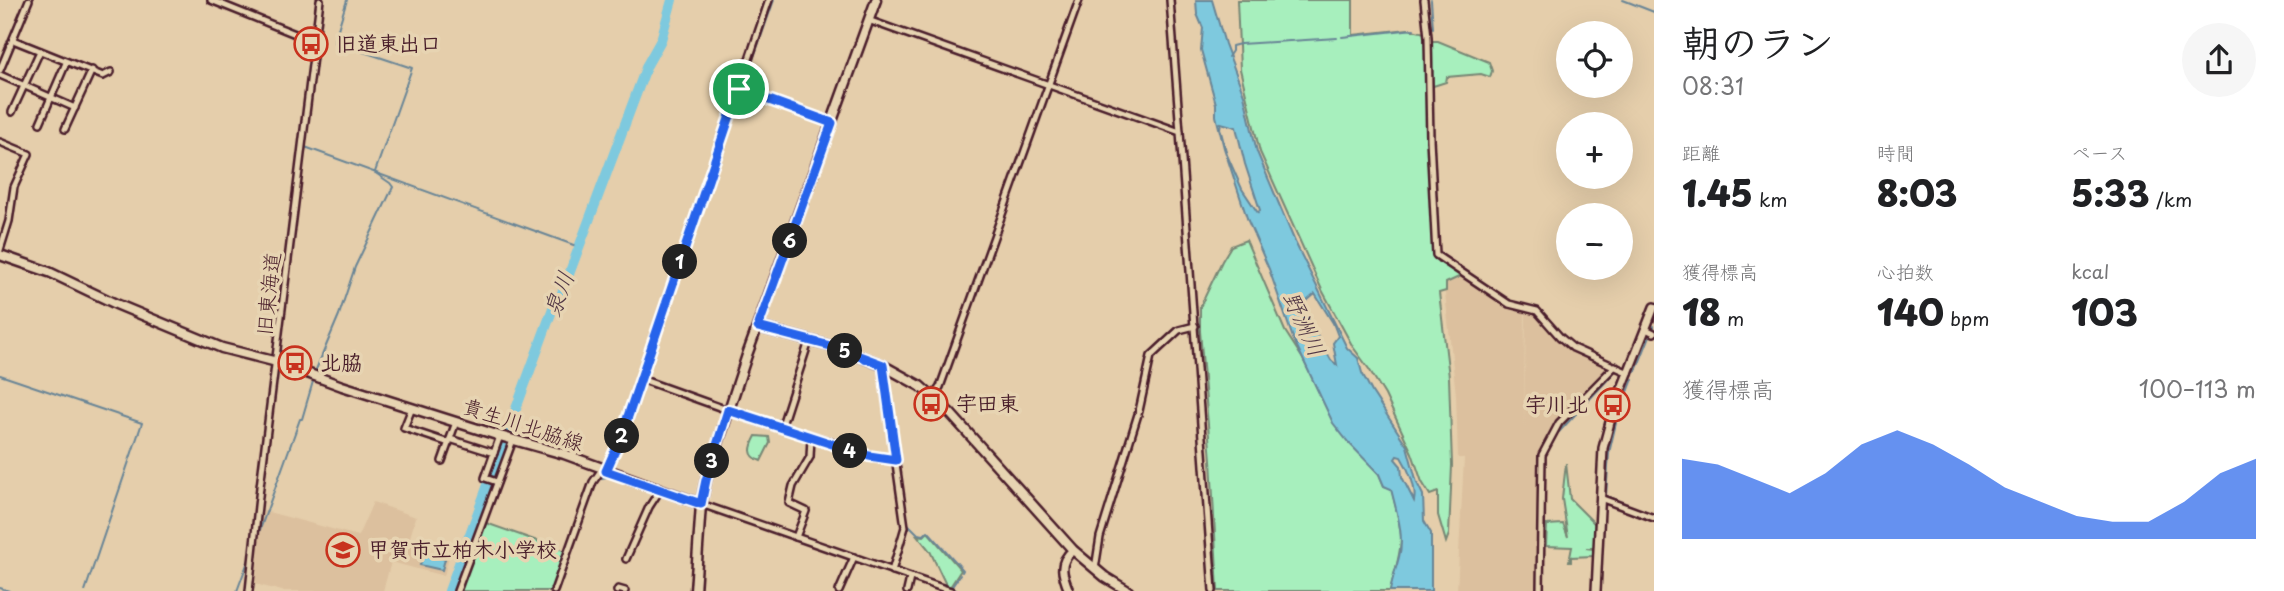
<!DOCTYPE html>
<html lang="ja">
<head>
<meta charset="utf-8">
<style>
	body { margin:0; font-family:"Playpen Sans","Klee One",sans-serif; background:#f6f6f6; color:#202124; height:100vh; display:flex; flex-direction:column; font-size:26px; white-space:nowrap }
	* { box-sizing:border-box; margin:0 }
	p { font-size:23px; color:#757577 }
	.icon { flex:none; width:38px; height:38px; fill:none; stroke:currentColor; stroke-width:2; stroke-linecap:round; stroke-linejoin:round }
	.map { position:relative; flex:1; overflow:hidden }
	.details { display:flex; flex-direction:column; background:#fff; width:630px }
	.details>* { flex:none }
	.buttons { position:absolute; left:1556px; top:21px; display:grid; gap:14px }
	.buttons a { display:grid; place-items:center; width:77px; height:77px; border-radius:50%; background:#fff; box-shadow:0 7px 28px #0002; font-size:35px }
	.pin { position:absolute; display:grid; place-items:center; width:60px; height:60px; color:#fff; margin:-30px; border:4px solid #fff; border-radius:50%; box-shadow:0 2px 7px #0007 }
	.km { position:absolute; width:35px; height:35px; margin:-18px; border-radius:50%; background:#222; color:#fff; font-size:19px; line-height:35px; text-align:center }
	.round { display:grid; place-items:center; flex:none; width:74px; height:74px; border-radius:37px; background:#f6f6f6 }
	.summary { display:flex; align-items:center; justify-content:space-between; height:119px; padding:0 28px }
	h1 { font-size:38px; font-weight:800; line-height:52px }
	.figures { display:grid; grid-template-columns:repeat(3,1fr); gap:10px; height:119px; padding:7px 28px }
	.figures div { display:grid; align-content:center }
	.figures b { font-size:35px; font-weight:800 }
	.figures small { font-size:19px; font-weight:400 }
	.figures p { font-size:19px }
	.chart { height:196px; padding:14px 28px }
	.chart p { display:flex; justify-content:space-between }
	.chart svg { width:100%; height:126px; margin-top:7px; fill:#2563eb; opacity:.7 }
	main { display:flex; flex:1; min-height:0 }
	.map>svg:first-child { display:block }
	.built { fill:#dcc09e }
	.green { fill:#a7efbd; stroke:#788774; stroke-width:2 }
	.water { fill:#7ec9de; stroke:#698596; stroke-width:2; fill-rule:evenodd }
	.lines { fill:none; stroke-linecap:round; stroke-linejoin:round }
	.stream { stroke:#698596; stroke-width:2 }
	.river { stroke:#7ec9de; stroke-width:10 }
	.minor-casing { stroke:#4a1f2b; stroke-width:10 }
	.tertiary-casing { stroke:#4a1f2b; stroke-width:12 }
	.secondary-casing { stroke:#4a1f2b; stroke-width:13 }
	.minor { stroke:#e7d4b2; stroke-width:5 }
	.tertiary { stroke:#e7d4b2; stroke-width:7 }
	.secondary { stroke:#e7d4b2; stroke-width:8 }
	.route-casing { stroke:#fff; stroke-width:14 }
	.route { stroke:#2563eb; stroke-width:9 }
	.labels { text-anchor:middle; stroke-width:7; stroke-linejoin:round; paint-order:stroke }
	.poi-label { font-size:21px; font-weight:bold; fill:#4a1f2b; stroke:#e7d4b2; text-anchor:start }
	.street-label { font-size:21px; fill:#4a1f2b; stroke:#e7d4b2 }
	.water-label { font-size:23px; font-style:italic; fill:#523846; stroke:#e7d4b2 }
</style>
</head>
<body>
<main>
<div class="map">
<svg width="1654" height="591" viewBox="0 0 1654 591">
	<rect width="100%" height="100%" fill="#e5ceab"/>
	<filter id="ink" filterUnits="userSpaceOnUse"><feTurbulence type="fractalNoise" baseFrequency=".0143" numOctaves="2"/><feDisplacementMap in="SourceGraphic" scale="14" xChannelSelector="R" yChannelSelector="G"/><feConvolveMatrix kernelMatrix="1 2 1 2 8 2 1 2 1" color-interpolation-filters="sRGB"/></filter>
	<g filter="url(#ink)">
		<!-- built -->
		<g class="built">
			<polygon points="1462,277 1493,296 1508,308 1525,311 1524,430 1526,309 1536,313 1568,348 1606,365 1608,369 1557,420 1539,455 1537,591 1457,591 1464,458 1458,458 1456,395 1444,284"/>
			<polygon points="373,502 416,517 408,544 449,556 444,576 391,562 383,591 282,591 255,584 261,510 358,536"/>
		</g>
		<!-- green -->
		<g class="green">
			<polygon points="1237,0 1353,0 1353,35 1408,29 1425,33 1430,44 1433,41 1438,41 1489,62 1492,71 1490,77 1481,74 1447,77 1446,82 1430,87 1435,255 1438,262 1441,261 1460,274 1459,277 1446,283 1446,291 1439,293 1449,377 1452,465 1449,534 1446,542 1438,515 1438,492 1430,495 1422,482 1412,453 1385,395 1369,369 1353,347 1322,290 1260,152 1240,69"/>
			<path d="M 1246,240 L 1285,331 L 1303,359 L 1334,423 L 1379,474 L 1384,486 L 1391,488 C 1395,504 1400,521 1401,537 C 1401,555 1394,573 1390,591 L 1218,591 L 1211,460 L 1200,331 L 1200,307 L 1222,261 L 1231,246 Z"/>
			<path d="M 756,436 L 769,437 L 770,443 L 761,461 C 747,456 750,447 756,436 Z"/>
			<polygon points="1566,463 1570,499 1595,524 1594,548 1586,548 1593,549 1593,556 1571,557 1571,562 1569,562 1572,547 1546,546 1547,525 1563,524 1568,537 1562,499"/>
			<polygon points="486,523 566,551 550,591 460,591"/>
			<polygon points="928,532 961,570 950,587 947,587 930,551 917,535 924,536"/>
		</g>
		<!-- water -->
		<g class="water">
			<path d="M 1196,0 L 1212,0 L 1225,44 L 1244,95 L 1257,152 L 1295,242 L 1347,348 L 1358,358 L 1362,373 L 1372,392 L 1407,446 L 1417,483 L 1423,495 L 1424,521 L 1431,533 L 1431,591 L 1390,591 C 1392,579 1396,569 1399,557 C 1405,536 1396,510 1391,489 L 1384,486 L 1379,474 L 1348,442 L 1333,423 L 1293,338 L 1269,269 L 1248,221 L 1224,148 L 1216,116 L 1216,104 L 1201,50 L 1203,28 L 1197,14 ZM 1221,123 L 1236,127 L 1245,164 L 1260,210 L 1258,213 L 1242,189 L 1227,155 L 1220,128 ZM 1315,294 L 1333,323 L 1338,336 L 1333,343 L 1337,365 L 1331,360 L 1301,306 ZM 1397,456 L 1401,457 C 1408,468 1417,488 1414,501 L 1402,477 L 1401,466 L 1395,459 Z"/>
			<polygon points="423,553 445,559 442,570 420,565"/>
		</g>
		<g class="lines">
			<!-- stream -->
			<g class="stream">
				<polyline points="347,0 334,42 412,68 375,172"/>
				<polyline points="1431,0 1433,28"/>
				<polyline points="1623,0 1654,12"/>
				<polyline points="1342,37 1414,29"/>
				<polyline points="1228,57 1232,51 1232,46 1240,44 1337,38"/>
				<polyline points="743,88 774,0"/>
				<polyline points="305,147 579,247"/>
				<polyline points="1654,328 1654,326"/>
				<polyline points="1636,371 1650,336"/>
				<polyline points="315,372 339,315 355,267 393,187 390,183 374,172"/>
				<polyline points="0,375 142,423 85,591"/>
				<polyline points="645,377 741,94"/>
				<polyline points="1618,418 1633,379"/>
				<polyline points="1616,423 1609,453 1606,496 1644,511"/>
				<polyline points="1559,432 1613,374"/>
				<polyline points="896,434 896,444"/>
				<polyline points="611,468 629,428 643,382"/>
				<polyline points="595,484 598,479 606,477 608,473"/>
				<polyline points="903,501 906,516"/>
				<polyline points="906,522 918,534 924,535 928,531 963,570 962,572"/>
				<polyline points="257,538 300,419 302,419 314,378"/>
				<polyline points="0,588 9,591"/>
				<polyline points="956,590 951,588 960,575"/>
				<polyline points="237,591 250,556"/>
				<polyline points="558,591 592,493"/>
			</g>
			<!-- river -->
			<polyline class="river" points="449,591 553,308 559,301 647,65 661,40 672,0"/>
			<defs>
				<g id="minor">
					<polyline points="211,0 315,42"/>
					<polyline points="1170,0 1180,132"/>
					<polyline points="1424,0 1428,37 1430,139 1436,255 1509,304 1537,311 1560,337 1573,348 1629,373"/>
					<polyline points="868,20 1180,132 1213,591"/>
					<polyline points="13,40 103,76 111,72"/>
					<polyline points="0,70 29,0"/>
					<polyline points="0,75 75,108"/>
					<polyline points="739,89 832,123"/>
					<polyline points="12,112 40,51"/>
					<polyline points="40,123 66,63"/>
					<polyline points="65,129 92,70"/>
					<polyline points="0,142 29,154 14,187 9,221 0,250"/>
					<polyline points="1646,329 1654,333"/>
					<polyline points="882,365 905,527 892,571"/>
					<polyline points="641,379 761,422 831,442 845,449 869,456 896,460"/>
					<polyline points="933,397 940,387 1079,0"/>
					<polyline points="412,408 404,428 449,443"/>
					<polyline points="781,428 809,341"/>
					<polyline points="450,439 494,453"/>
					<polyline points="442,461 456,422"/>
					<polyline points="607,470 621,437 769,0"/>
					<polyline points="497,482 485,478 500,436"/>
					<polyline points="1600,498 1654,518"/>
					<polyline points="701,504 951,591"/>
					<polyline points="796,537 806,511 789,503 793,486 810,457 811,437"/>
					<polyline points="626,559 649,507 660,490"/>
					<polyline points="1095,569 1100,537 1139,411 1151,356 1179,330 1195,326"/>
					<polyline points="249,591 260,487 320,0"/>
					<polyline points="457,591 513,440"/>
					<polyline points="554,591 593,482 602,469"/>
					<polyline points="617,591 618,589 625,591"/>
					<polyline points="839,591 854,557"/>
					<polyline points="907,591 910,578"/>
					<polyline points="1540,591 1542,455 1559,423 1615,366"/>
				</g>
				<g id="tertiary">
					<path d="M 1069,591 C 1062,574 1058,563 1073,550"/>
					<polyline points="1596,591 1603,448 1613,411 1654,307"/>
				</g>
				<g id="secondary">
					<polyline points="0,255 49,272 116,304 222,348 277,362 342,386 500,436 564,454 701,504"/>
					<polyline points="758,327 838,348 882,365 920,386 950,413 1073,550 1105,577 1128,591"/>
					<polyline points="695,591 701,504 706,480 747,355 876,0"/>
				</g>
			</defs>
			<!-- minor casing -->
			<use href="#minor" class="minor-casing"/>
			<!-- tertiary casing -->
			<use href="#tertiary" class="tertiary-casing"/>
			<!-- secondary casing -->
			<use href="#secondary" class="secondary-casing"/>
			<!-- minor -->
			<use href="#minor" class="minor"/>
			<!-- tertiary -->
			<use href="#tertiary" class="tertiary"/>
			<!-- secondary -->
			<use href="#secondary" class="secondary"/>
		</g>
	</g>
	<g class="lines" filter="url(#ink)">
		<defs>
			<polygon id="route" points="739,89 832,123 758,327 838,348 883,365 896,460 869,456 728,410 706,480 701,504 606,471 621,437"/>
		</defs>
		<!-- route casing -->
		<use href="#route" class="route-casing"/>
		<!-- route -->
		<use href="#route" class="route"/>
	</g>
	<!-- icons -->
	<defs>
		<symbol id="bus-ring" viewBox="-11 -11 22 22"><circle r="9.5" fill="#e7d4b2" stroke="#c8321e" stroke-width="1.5"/><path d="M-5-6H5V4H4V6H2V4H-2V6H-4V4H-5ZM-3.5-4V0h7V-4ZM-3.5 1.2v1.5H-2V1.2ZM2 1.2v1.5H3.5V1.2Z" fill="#c8321e"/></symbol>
		<symbol id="school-ring" viewBox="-11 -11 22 22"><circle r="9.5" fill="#e7d4b2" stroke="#c8321e" stroke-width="1.5"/><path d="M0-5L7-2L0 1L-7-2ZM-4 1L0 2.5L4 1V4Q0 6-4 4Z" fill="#c8321e"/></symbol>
	</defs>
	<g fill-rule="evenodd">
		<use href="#bus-ring" x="292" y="25" width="38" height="38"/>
		<use href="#bus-ring" x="276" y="344" width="38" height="38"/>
		<use href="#bus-ring" x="912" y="385" width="38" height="38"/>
		<use href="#bus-ring" x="1594" y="386" width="38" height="38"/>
		<use href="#school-ring" x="324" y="531" width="38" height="38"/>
	</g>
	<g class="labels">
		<!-- poi labels -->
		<g class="poi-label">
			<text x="336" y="51">旧道東出口</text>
			<text x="320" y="370">北脇</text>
			<text x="956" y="411">宇田東</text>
			<text x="1588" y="412" text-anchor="end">宇川北</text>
			<text x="368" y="557">甲賀市立柏木小学校</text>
		</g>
		<!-- street labels -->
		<g class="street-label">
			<text transform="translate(269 294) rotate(-84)" y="7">旧東海道</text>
			<text transform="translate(523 425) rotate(18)" y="7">貴生川北脇線</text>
		</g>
		<!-- water labels -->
		<g class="water-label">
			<text transform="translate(559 294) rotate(-69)" y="8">泉川</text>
			<text transform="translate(1304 324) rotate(65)" y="8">野洲川</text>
		</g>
	</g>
</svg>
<div class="buttons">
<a><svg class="icon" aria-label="locate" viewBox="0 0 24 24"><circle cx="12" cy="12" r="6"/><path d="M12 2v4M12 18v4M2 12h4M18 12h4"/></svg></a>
<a>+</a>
<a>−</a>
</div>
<div class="pin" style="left:739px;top:89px;background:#1e9e55"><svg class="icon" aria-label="arrive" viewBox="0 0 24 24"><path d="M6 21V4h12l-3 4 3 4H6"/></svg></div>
<b class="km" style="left:680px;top:262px">1</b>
<b class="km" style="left:622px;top:436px">2</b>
<b class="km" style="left:712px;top:461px">3</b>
<b class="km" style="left:850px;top:451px">4</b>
<b class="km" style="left:845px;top:351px">5</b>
<b class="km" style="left:790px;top:241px">6</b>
</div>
<section class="details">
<div class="summary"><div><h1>朝のラン</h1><p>08:31</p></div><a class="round"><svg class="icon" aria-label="share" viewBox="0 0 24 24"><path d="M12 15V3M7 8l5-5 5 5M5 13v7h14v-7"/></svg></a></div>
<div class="figures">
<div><p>距離</p><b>1.45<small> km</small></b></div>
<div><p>時間</p><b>8:03</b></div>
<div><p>ペース</p><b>5:33<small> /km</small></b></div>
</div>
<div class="figures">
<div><p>獲得標高</p><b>18<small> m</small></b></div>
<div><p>心拍数</p><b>140<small> bpm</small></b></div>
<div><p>kcal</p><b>103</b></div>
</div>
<div class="chart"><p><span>獲得標高</span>100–113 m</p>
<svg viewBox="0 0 160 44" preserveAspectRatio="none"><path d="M0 44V16L10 18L20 23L30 28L40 21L50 11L60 6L70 11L80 18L90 26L100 31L110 36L120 38L130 38L140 31L150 21L160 16V44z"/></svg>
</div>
</section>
</main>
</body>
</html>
